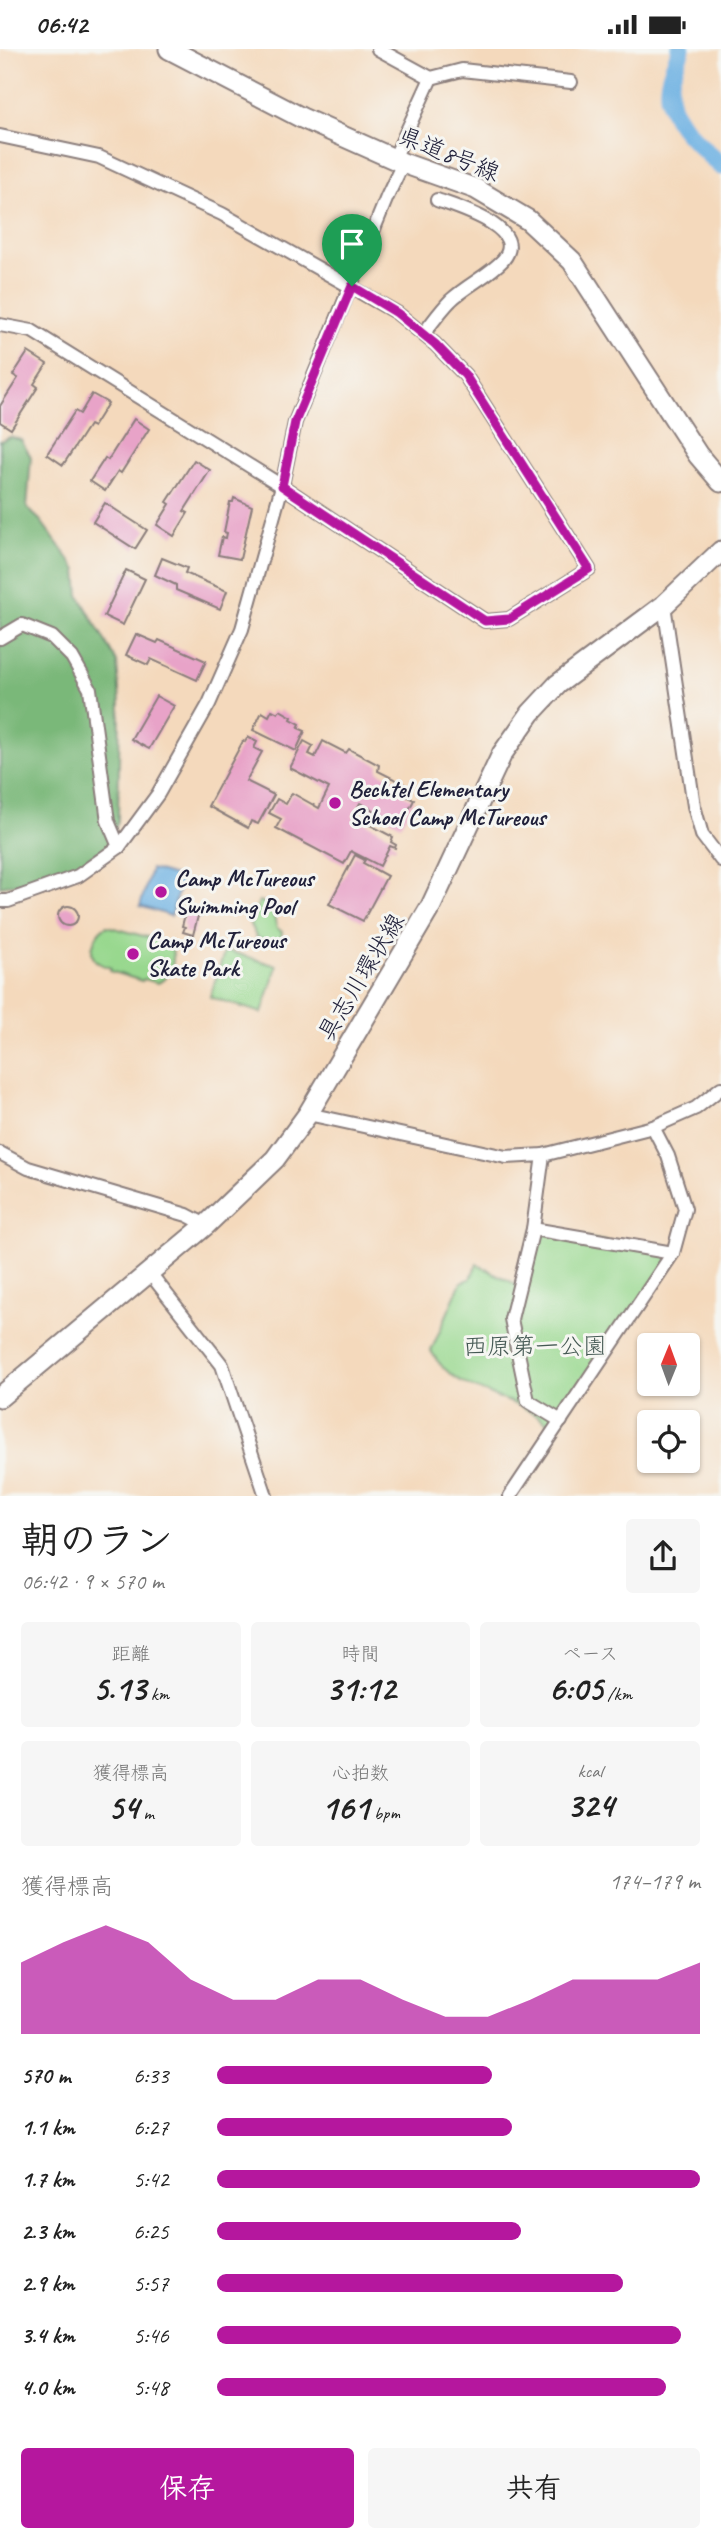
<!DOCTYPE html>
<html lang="ja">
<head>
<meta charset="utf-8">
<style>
	body { margin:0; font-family:Caveat,"Klee One",sans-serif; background:#f6f6f6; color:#222; height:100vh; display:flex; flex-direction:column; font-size:26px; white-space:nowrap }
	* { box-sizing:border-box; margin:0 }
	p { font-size:23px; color:#767676 }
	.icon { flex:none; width:38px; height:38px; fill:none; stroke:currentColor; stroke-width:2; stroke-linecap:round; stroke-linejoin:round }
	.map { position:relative; height:1447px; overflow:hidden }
	.sheet { display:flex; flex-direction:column; background:#fff; flex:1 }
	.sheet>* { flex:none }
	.needle { width:46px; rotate:1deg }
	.controls { position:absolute; left:637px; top:1284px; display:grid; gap:14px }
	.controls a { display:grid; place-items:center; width:63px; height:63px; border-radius:7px; background:#fff; box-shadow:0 2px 5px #0004; font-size:35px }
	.pin { position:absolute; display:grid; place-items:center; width:60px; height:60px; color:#fff; margin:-72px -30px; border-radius:50% 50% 50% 0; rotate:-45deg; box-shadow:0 0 7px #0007 }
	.pin .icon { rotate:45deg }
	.round { display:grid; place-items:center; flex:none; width:74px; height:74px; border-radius:7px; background:#f6f6f6 }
	.summary { display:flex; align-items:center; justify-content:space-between; height:119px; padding:0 21px }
	h1 { font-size:38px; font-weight:700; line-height:52px }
	.metrics { display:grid; grid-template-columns:repeat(3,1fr); gap:10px; height:119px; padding:7px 21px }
	.metrics div { display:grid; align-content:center; border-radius:7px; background:#f6f6f6; text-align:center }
	.metrics b { font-size:35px; font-weight:700 }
	.metrics small { font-size:19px; font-weight:400 }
	.metrics p { font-size:19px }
	.chart { height:196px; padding:14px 21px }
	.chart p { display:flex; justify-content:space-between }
	.chart svg { width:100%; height:126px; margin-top:7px; fill:#b5179e; opacity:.7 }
	.action { display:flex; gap:14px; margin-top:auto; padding:14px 21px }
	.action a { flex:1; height:80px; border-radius:7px; background:#b5179e; color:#fff; font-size:28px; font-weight:700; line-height:80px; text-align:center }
	.action a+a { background:#f6f6f6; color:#222 }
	ul { padding:0 21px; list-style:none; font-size:23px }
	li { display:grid; grid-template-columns:112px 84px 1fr; align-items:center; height:52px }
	li i { height:18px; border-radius:9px; background:#b5179e }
	.status { display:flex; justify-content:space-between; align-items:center; height:49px; padding:0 35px; background:#fff; direction:ltr }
	.status svg { height:19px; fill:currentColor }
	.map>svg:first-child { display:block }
	.green { fill:#98d88e; stroke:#5d7d64; stroke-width:2 }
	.forest { fill:#7ab879; stroke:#4e6d5a; stroke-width:2 }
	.water { fill:#6cb0e2; stroke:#47698e; stroke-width:2 }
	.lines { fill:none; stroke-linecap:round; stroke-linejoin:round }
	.river { stroke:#6cb0e2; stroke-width:19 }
	.building { fill:#e8a3c8 }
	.minor-casing { stroke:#8b7e7c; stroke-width:16 }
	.secondary-casing { stroke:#8b7e7c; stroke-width:23 }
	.minor { stroke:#fff; stroke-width:12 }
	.secondary { stroke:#fff; stroke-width:19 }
	.route-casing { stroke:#fff; stroke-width:14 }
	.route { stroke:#b5179e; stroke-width:9 }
	.poi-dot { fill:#b5179e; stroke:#f6f6f2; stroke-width:2.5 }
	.labels { text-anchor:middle; stroke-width:6; stroke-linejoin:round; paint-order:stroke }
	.street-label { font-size:24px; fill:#22223b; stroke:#f6f6f2 }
	.poi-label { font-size:24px; font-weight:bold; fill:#22223b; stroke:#f6f6f2; text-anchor:start }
	.park-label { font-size:24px; fill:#455954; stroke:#f6f6f2 }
</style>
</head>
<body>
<div class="status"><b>06:42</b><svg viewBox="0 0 49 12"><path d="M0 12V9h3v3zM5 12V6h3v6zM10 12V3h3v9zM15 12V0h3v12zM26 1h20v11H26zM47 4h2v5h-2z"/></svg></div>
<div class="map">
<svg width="721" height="1447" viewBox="0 0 721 1447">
	<rect width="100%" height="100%" fill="#f6f6f2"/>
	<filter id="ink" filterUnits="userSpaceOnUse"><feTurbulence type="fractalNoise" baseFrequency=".0143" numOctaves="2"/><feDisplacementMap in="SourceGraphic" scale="14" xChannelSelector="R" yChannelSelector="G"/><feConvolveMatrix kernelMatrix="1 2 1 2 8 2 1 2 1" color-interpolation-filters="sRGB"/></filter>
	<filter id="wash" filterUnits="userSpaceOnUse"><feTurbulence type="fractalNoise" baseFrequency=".00686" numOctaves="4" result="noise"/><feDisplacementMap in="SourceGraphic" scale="28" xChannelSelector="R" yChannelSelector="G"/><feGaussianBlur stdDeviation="1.57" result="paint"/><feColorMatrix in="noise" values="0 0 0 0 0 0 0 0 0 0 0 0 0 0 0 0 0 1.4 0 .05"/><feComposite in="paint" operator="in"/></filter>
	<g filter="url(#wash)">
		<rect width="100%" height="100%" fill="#f4d9bc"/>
		<!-- green -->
		<g class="green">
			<polygon points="259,852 271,856 277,879 282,883 280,895 257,889 250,876"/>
			<path d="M 107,877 L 165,893 L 171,897 C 176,911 172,927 158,934 L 144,930 L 142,932 L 110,922 L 111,919 C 105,917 99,916 95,911 C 87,902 97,881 107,877 Z"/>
			<polygon points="225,901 277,917 262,964 210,948"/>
			<path d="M 533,1180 L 673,1204 L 556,1379 C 547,1373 538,1366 528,1361 C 493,1343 452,1340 431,1302 L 461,1233 L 470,1230 L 477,1215 L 519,1237 Z"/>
		</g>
		<!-- forest -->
		<polygon class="forest" points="10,388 21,391 31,408 27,459 40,471 77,521 79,546 117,613 120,655 118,772 109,796 83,813 43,832 0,837 0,392"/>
		<!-- water -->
		<polygon class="water" points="151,820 182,829 171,867 140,857"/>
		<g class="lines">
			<!-- river -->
			<path class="river" d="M 681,0 C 677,12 670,24 669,37 C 666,71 699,95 721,117"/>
		</g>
		<g id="blocks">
			<!-- building -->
			<g class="building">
				<polygon points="28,303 47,315 34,335 38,338 11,380 0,373 0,357 18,329 13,326"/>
				<polygon points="92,345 108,354 93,378 89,376 63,416 47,405 75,362 80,365"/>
				<polygon points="134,370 149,380 121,424 118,422 105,442 90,432 105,409 108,411"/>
				<polygon points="194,411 210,421 184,462 188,464 174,487 157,476 170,455 167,453"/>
				<polygon points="234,449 252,457 240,510 218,506 222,488 226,489 227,484 224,483 230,453 233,453"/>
				<polygon points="105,454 147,481 135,500 93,473"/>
				<polygon points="162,509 187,519 185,524 227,542 220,560 176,541 176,536 155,526"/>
				<polygon points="126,521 145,530 123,576 104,567"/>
				<polygon points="136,585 157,594 159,591 206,612 197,631 151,610 148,616 126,606"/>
				<polygon points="156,647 174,657 149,700 131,690"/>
				<polygon points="272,661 278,664 280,661 292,668 291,670 300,675 298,679 305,682 296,702 253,681 262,663 269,667"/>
				<polygon points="248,688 257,693 254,699 262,703 246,732 274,746 258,775 251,772 248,779 208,757 243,692 245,693"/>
				<polygon points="304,692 313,697 309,705 315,708 323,692 346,704 349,700 379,716 378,722 404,735 400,744 414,751 401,776 360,754 353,767 393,788 391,793 396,796 395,799 390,797 380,817 351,802 344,815 276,779 281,770 269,764 277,750 286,755 292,744 319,759 329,739 290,719"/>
				<polygon points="355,806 365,811 363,814 387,827 363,872 329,855"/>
				<circle cx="68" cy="867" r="10"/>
				<polygon points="191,857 203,860 201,867 198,867 193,886 183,883 185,878 182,877 186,862 189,863"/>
			</g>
		</g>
	</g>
	<g filter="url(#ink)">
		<use href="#blocks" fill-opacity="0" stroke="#8b7e7c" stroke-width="2"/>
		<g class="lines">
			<defs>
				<g id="minor">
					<polyline points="378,0 431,29 462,21 571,33"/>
					<polyline points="0,87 99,108 222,165 397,264 435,295 465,326 589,520 509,570 485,572 282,437 32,282 0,276"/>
					<polyline points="394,110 431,29"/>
					<path d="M 423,285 C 432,274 441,261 451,251 C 467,236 488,227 503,211 C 530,179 456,158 437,151"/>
					<polyline points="664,556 694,757 702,786 721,811"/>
					<polyline points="0,589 22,576 52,588 72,608 90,640 108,772 119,798"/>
					<polyline points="0,852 8,852 78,827 119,798 158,745 209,655 242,580 282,437 295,373 387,148 403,114"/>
					<polyline points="308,1065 506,1108 543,1106 653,1078 696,1059 721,1039"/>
					<polyline points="0,1104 28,1119 187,1166 206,1176"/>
					<polyline points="543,1106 533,1180 511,1270 528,1352 561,1372"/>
					<polyline points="533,1180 673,1204"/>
					<polyline points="149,1223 222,1316 266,1447"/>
					<polyline points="510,1447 673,1204 685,1160 668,1107 653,1078"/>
				</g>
				<g id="secondary">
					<polyline points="169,0 302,69 403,114 476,140 528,171 572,212 698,406 721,433"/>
					<polyline points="0,1348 206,1176 275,1110 308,1065 431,857 502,705 531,664 558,635 664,556 721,502"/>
				</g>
			</defs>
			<!-- minor casing -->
			<use href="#minor" class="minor-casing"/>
			<!-- secondary casing -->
			<use href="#secondary" class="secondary-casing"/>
			<!-- minor -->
			<use href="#minor" class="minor"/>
			<!-- secondary -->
			<use href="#secondary" class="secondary"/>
		</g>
	</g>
	<g class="lines" filter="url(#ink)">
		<defs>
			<polygon id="route" points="352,237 397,264 435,295 465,326 589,520 509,570 485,572 282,437 295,373"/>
		</defs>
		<!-- route casing -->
		<use href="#route" class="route-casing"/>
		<!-- route -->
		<use href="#route" class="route"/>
	</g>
	<!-- markers -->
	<g class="poi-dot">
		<circle cx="335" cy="754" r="7"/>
		<circle cx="161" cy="843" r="7"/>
		<circle cx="133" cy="905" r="7"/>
	</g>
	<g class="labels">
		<!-- street labels -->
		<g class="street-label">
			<text transform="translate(449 105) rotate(22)" y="8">県道8号線</text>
			<text transform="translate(361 928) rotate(-59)" y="8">具志川環状線</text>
		</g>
		<!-- poi labels -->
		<g class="poi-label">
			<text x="349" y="748">Bechtel Elementary<tspan x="349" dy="28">School Camp McTureous</tspan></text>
			<text x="175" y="837">Camp McTureous<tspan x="175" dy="28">Swimming Pool</tspan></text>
			<text x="147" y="899">Camp McTureous<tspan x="147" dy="28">Skate Park</tspan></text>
		</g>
		<!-- park labels -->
		<g class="park-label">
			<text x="535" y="1305">西原第一公園</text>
		</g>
	</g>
</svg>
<div class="controls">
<a><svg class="needle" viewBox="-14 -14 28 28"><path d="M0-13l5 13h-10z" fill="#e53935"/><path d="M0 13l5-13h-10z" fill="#767676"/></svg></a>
<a><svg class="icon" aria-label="locate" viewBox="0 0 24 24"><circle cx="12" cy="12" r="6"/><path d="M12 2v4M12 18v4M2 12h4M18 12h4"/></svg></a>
</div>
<div class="pin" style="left:352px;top:237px;background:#1e9e55"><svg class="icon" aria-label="arrive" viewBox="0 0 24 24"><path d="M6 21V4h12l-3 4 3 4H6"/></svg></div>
</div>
<section class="sheet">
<div class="summary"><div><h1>朝のラン</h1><p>06:42 · 9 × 570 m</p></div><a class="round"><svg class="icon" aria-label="share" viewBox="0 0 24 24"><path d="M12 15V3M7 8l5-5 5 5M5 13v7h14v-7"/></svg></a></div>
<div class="metrics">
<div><p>距離</p><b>5.13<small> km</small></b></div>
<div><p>時間</p><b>31:12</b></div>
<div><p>ペース</p><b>6:05<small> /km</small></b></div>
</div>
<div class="metrics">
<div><p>獲得標高</p><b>54<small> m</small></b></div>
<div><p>心拍数</p><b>161<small> bpm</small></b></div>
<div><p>kcal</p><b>324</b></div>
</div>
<div class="chart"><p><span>獲得標高</span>174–179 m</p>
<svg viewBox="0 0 160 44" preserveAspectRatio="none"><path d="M0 44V19L10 12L20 6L30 12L40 25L50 32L60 32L70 25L80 25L90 32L100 38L110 38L120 32L130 25L140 25L150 25L160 19V44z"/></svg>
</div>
<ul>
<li><b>570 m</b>6:33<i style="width:57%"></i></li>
<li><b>1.1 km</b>6:27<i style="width:61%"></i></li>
<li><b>1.7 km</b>5:42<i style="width:100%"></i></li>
<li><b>2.3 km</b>6:25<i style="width:63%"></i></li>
<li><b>2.9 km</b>5:57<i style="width:84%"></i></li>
<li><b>3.4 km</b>5:46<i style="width:96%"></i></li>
<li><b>4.0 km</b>5:48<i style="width:93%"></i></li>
</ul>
<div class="action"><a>保存</a><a>共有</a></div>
</section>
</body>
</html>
